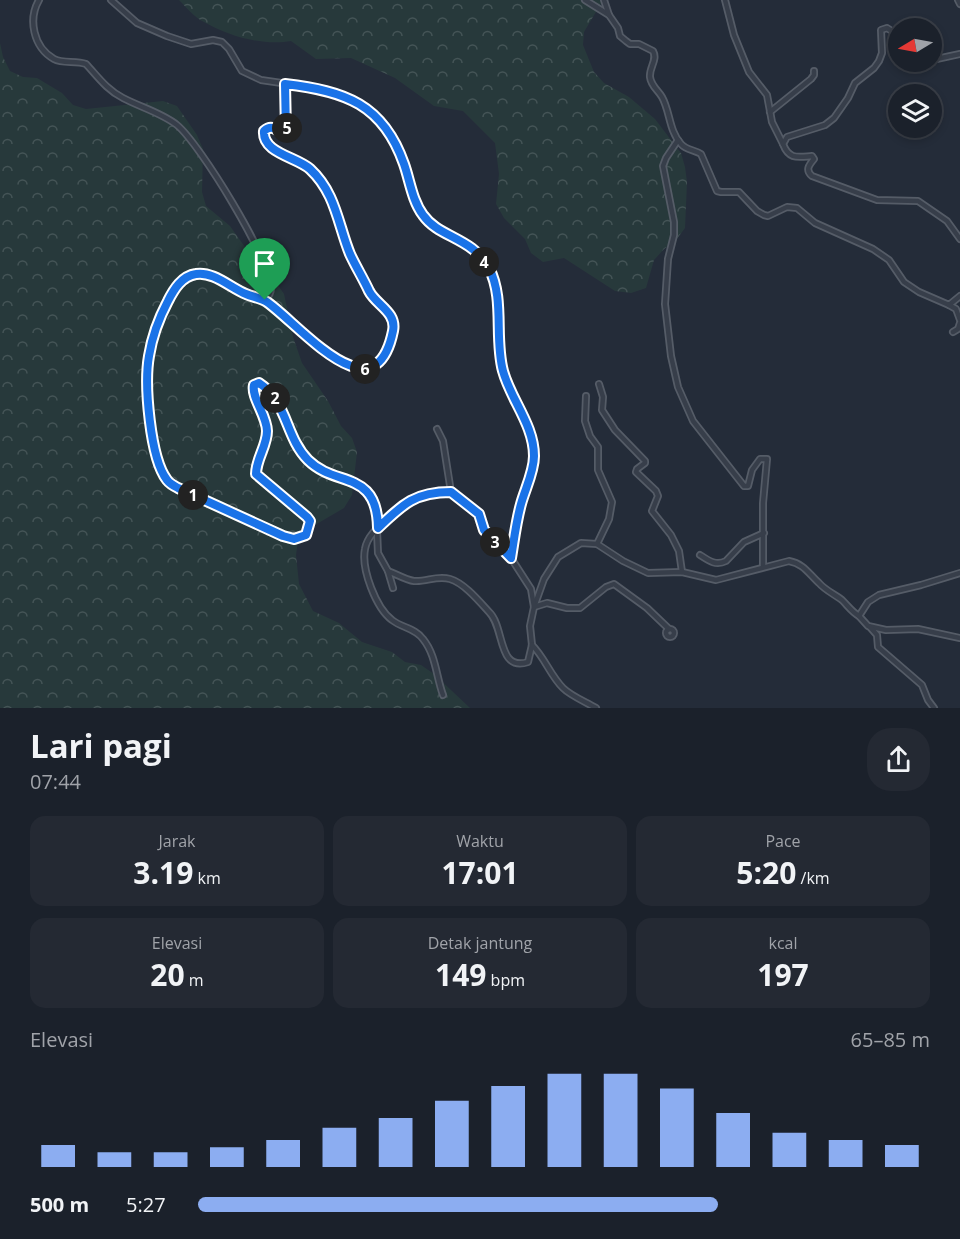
<!DOCTYPE html>
<html lang="id">
<head>
<meta charset="utf-8">
<style>
	body { margin:0; font-family:"Open Sans",sans-serif; background:#242933; color:#f1f3f6; height:100vh; display:flex; flex-direction:column; font-size:22px; white-space:nowrap }
	* { box-sizing:border-box; margin:0 }
	p { font-size:20px; color:#a0a3a9 }
	.icon { flex:none; width:33px; height:33px; fill:none; stroke:currentColor; stroke-width:2; stroke-linecap:round; stroke-linejoin:round }
	.map { position:relative; height:708px; overflow:hidden }
	.panel { display:flex; flex-direction:column; background:#1b212b; flex:1 }
	.panel>* { flex:none }
	.needle { width:39px; rotate:260deg }
	.controls { position:absolute; left:888px; top:18px; display:grid; gap:12px }
	.controls a { display:grid; place-items:center; width:54px; height:54px; border-radius:50%; background:#1b212b; box-shadow:0 3px 9px #0003,0 0 0 2px #393e47; font-size:30px }
	.pin { position:absolute; display:grid; place-items:center; width:51px; height:51px; color:#fff; margin:-62px -26px; border-radius:50% 50% 50% 0; rotate:-45deg; box-shadow:0 0 6px #0007 }
	.pin .icon { rotate:45deg }
	.km { position:absolute; width:30px; height:30px; margin:-15px; border-radius:50%; background:#222; color:#fff; font-size:16px; line-height:30px; text-align:center }
	.round { display:grid; place-items:center; flex:none; width:63px; height:63px; border-radius:24px; background:#242933 }
	.head { display:flex; align-items:center; justify-content:space-between; height:102px; padding:0 30px }
	h1 { font-size:33px; font-weight:700; line-height:45px }
	.stats { display:grid; grid-template-columns:repeat(3,1fr); gap:9px; height:102px; padding:6px 30px }
	.stats div { display:grid; align-content:center; border-radius:15px; background:#242933; text-align:center }
	.stats b { font-size:30px; font-weight:700 }
	.stats small { font-size:16px; font-weight:400 }
	.stats p { font-size:16px }
	.chart { height:168px; padding:12px 30px }
	.chart p { display:flex; justify-content:space-between }
	.chart svg { width:100%; height:108px; margin-top:6px; stroke:#8cadf1; stroke-width:6 }
	ul { padding:0 30px; list-style:none; font-size:20px }
	li { display:grid; grid-template-columns:96px 72px 1fr; align-items:center; height:45px }
	li i { height:15px; border-radius:8px; background:#8cadf1 }
	.map>svg:first-child { display:block }
	.forest { fill:url(#forest-crowns) }
	.lines { fill:none; stroke-linecap:round; stroke-linejoin:round }
	.street-casing { stroke:#555c67; stroke-width:8 }
	.street { stroke:#373e4a; stroke-width:4.5 }
	.route-casing { stroke:#fff; stroke-width:12 }
	.route { stroke:#1a73e8; stroke-width:8 }
</style>
</head>
<body>
<div class="map">
<svg width="960" height="708" viewBox="0 0 960 708">
	<defs>
		<pattern id="forest-crowns" width="20" height="18" patternUnits="userSpaceOnUse" patternTransform="scale(1.5)"><rect width="20" height="18" fill="#27393b"/><path d="M2 6a3 3 0 1 1 6 0M12 15a3 3 0 1 1 6 0" fill="none" stroke="#445456"/></pattern>
	</defs>
	<rect width="100%" height="100%" fill="#242c39"/>
	<!-- forest -->
	<g class="forest">
		<path d="M 179,0 L 603,0 L 584,32 L 583,45 L 594,72 L 604,83 L 629,97 L 655,119 L 681,153 L 685,167 L 687,182 L 685,228 L 676,240 L 664,249 L 654,260 L 646,288 L 631,293 L 615,291 L 564,258 L 543,262 L 531,253 L 525,239 L 504,218 L 496,204 L 499,174 L 495,143 L 463,111 L 434,106 L 395,78 L 351,58 L 316,59 L 291,41 C 263,46 228,36 204,22 C 194,17 186,7 179,0 Z"/>
		<polygon points="0,43 3,57 10,71 23,77 37,78 62,93 73,105 86,109 163,101 177,106 197,135 203,149 202,192 206,206 230,226 247,250 259,258 284,294 293,337 302,363 328,401 341,426 352,438 357,452 352,495 344,508 308,529 298,540 296,555 299,584 313,611 339,623 362,642 392,652 405,662 421,665 434,674 470,708 0,708"/>
	</g>
	<g class="lines">
		<defs>
			<g id="street">
				<path d="M 39,0 C 28,19 33,47 54,59 C 63,64 76,60 86,64 C 98,77 107,90 123,98 C 140,107 162,113 177,125 C 200,144 271,260 271,288 C 271,293 268,297 265,300 C 248,295 210,272 197,274 C 182,275 174,288 168,300 C 159,318 152,337 149,356 C 144,384 150,460 168,481 C 179,494 203,499 217,506 C 241,516 264,528 288,538 L 300,538 L 306,535 L 310,521 L 307,517 L 257,474 L 267,431 L 265,417 L 253,389 L 255,384 L 261,383 L 282,408 L 294,438 L 307,459 L 318,468 L 346,478 L 369,494 L 376,507 L 378,553 L 388,571"/>
				<polyline points="111,0 137,23 167,36 191,44 213,40 222,42 229,49 242,71 261,80 309,87 343,95 361,105 387,127 397,144 416,204 423,216 432,225 472,247 488,267 495,284 503,372 529,433 534,457 521,504 511,558"/>
				<path d="M 585,0 L 609,15 L 618,28 L 620,36 L 626,41 L 630,44 L 639,44 L 653,51 C 658,60 649,67 650,77 C 651,86 658,90 662,97 C 670,111 669,131 681,144 C 686,150 695,150 701,154 L 717,191 L 721,192 L 739,192 L 757,211 L 764,215 L 768,216 L 787,207 L 797,208 L 815,223 L 873,249 L 889,260 L 904,282 L 919,292 L 949,305 L 960,296"/>
				<polyline points="604,0 609,15"/>
				<polyline points="725,0 734,35 749,72 767,95 772,122 783,144"/>
				<polyline points="958,0 960,4"/>
				<path d="M 898,35 L 887,28 L 881,30 L 882,53 L 879,61 L 874,68 L 855,83 L 848,98 L 834,118 L 825,125 L 787,137 L 783,144 C 789,160 798,157 812,156 L 814,159 C 809,165 805,170 812,176 L 877,200 L 918,201 L 947,221 L 960,239"/>
				<polyline points="932,60 960,54"/>
				<polyline points="922,62 928,62"/>
				<polyline points="770,112 811,79 814,75 814,71"/>
				<polyline points="678,140 666,158 663,166 674,222 674,235 668,259 665,304 671,356 678,387 693,421 744,486 748,486 752,470 760,459 767,459 763,503 763,567"/>
				<path d="M 265,300 C 286,319 360,397 385,357 C 391,347 396,329 392,317 L 372,297 L 351,256 L 333,204 L 323,186 L 307,167 L 268,145 L 264,137 L 264,131 C 272,124 276,130 283,134 L 287,132 L 285,84"/>
				<polyline points="949,305 956,309 960,320"/>
				<polyline points="953,332 958,329 960,323"/>
				<polyline points="599,384 603,397 602,410 615,430 645,461 645,463 637,469 636,472 656,491 658,496 652,511 671,535 679,551 682,572"/>
				<polyline points="586,396 585,421 590,436 598,447 598,470 612,502 609,519 597,544"/>
				<polyline points="437,429 443,441 451,492"/>
				<path d="M 700,555 C 709,561 716,566 726,561 L 744,542 L 764,533"/>
				<polyline points="960,573 921,585 879,595 868,602 859,616 868,626 886,630 918,629 960,638"/>
				<path d="M 393,588 L 388,571 C 396,574 406,580 414,581 C 427,582 437,575 450,579 C 464,583 479,601 489,612 C 505,627 497,672 528,662 L 532,645 L 530,626 L 534,607 L 544,579 L 558,557 L 581,543 L 597,544 L 623,561 L 648,573 L 682,572 L 716,580 L 789,561 C 804,564 808,573 819,583 C 825,590 834,594 842,600 C 848,606 852,612 859,616"/>
				<polyline points="870,627 877,635 878,647 922,685 928,700 934,708"/>
				<circle cx="670" cy="633" r="4"/>
				<path d="M 532,645 C 545,658 550,675 563,688 C 571,696 586,702 596,708"/>
				<path d="M 443,695 C 436,676 436,655 423,639 C 415,628 402,628 392,620 C 376,608 361,569 365,549 C 367,537 377,528 386,520 C 408,499 420,492 451,492 L 479,514 L 484,530 L 511,558 L 531,589 L 534,607 L 547,603 L 567,608 L 580,608 L 606,587 L 614,584 L 647,608 L 669,629"/>
			</g>
		</defs>
		<!-- street casing -->
		<use href="#street" class="street-casing"/>
		<!-- street -->
		<use href="#street" class="street"/>
	</g>
	<g class="lines">
		<defs>
			<path id="route" d="M 285,84 C 345,91 383,104 404,164 C 410,181 412,200 423,215 C 439,238 472,237 489,268 C 505,299 494,338 503,371 C 511,400 534,425 534,456 C 534,472 525,489 521,504 C 516,522 514,540 511,558 L 484,530 L 479,514 L 451,492 C 415,492 403,504 378,528 C 377,469 336,488 308,460 C 285,437 288,402 259,383 L 254,385 C 251,397 267,416 267,431 C 267,446 256,459 256,474 L 307,517 L 310,521 L 306,535 L 294,539 L 283,536 L 178,488 C 174,486 170,484 167,480 C 150,458 144,384 149,356 C 152,337 159,318 168,301 C 174,289 182,276 196,274 C 213,271 231,288 246,294 C 253,297 261,298 267,302 C 301,326 375,419 393,331 C 397,312 376,305 369,291 C 363,278 356,267 350,254 C 338,225 336,193 310,169 C 297,157 262,153 264,131 C 272,124 276,130 283,134 L 286,132 Z"/>
		</defs>
		<!-- route casing -->
		<use href="#route" class="route-casing"/>
		<!-- route -->
		<use href="#route" class="route"/>
	</g>
</svg>
<div class="controls">
<a><svg class="needle" viewBox="-14 -14 28 28"><path d="M0-13l5 13h-10z" fill="#e53935"/><path d="M0 13l5-13h-10z" fill="#a0a3a9"/></svg></a>
<a><svg class="icon" aria-label="layers" viewBox="0 0 24 24"><path d="M12 4l9 5-9 5-9-5zM3 14l9 5 9-5"/></svg></a>
</div>
<div class="pin" style="left:265px;top:300px;background:#1e9e55"><svg class="icon" aria-label="arrive" viewBox="0 0 24 24"><path d="M6 21V4h12l-3 4 3 4H6"/></svg></div>
<b class="km" style="left:193px;top:495px">1</b>
<b class="km" style="left:275px;top:398px">2</b>
<b class="km" style="left:495px;top:542px">3</b>
<b class="km" style="left:484px;top:262px">4</b>
<b class="km" style="left:287px;top:128px">5</b>
<b class="km" style="left:365px;top:369px">6</b>
</div>
<section class="panel">
<div class="head"><div><h1>Lari pagi</h1><p>07:44</p></div><a class="round"><svg class="icon" aria-label="share" viewBox="0 0 24 24"><path d="M12 15V3M7 8l5-5 5 5M5 13v7h14v-7"/></svg></a></div>
<div class="stats">
<div><p>Jarak</p><b>3.19<small> km</small></b></div>
<div><p>Waktu</p><b>17:01</b></div>
<div><p>Pace</p><b>5:20<small> /km</small></b></div>
</div>
<div class="stats">
<div><p>Elevasi</p><b>20<small> m</small></b></div>
<div><p>Detak jantung</p><b>149<small> bpm</small></b></div>
<div><p>kcal</p><b>197</b></div>
</div>
<div class="chart"><p><span>Elevasi</span>65–85 m</p>
<svg viewBox="0 0 160 44" preserveAspectRatio="none"><path d="M5 44V35M15 44V38M25 44V38M35 44V36M45 44V33M55 44V28M65 44V24M75 44V17M85 44V11M95 44V6M105 44V6M115 44V12M125 44V22M135 44V30M145 44V33M155 44V35"/></svg>
</div>
<ul>
<li><b>500 m</b>5:27<i style="width:71%"></i></li>
</ul>
</section>
</body>
</html>
